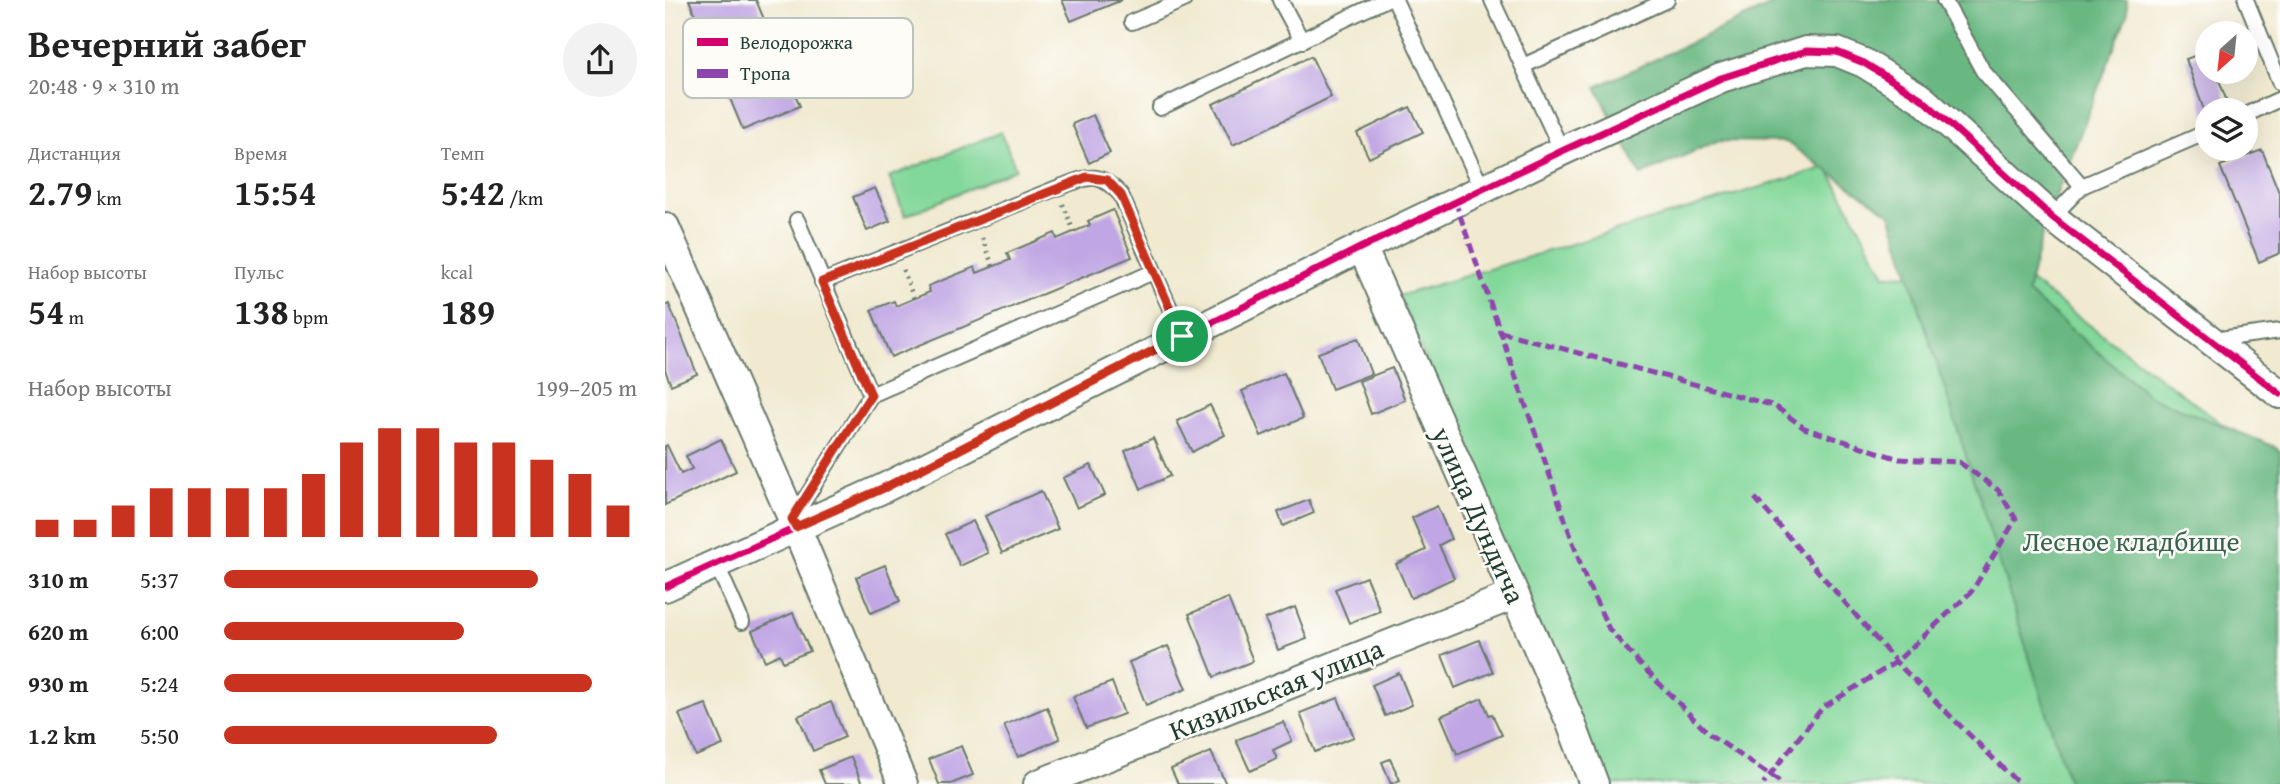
<!DOCTYPE html>
<html lang="ru">
<head>
<meta charset="utf-8">
<style>
	body { margin:0; font-family:"Gentium Book Plus",serif; background:#f2f2f2; color:#222; height:100vh; display:flex; flex-direction:column; font-size:26px; white-space:nowrap }
	* { box-sizing:border-box; margin:0 }
	p { font-size:23px; color:#767676 }
	.icon { flex:none; width:38px; height:38px; fill:none; stroke:currentColor; stroke-width:2; stroke-linecap:round; stroke-linejoin:round }
	.map { position:relative; flex:1; overflow:hidden }
	.drawer { display:flex; flex-direction:column; background:#fff; width:665px }
	.drawer>* { flex:none }
	.needle { width:46px; rotate:207deg }
	.buttons { position:absolute; left:1530px; top:21px; display:grid; gap:14px }
	.buttons a { display:grid; place-items:center; width:63px; height:63px; border-radius:50%; background:#fff; box-shadow:0 7px 28px #0002; font-size:35px }
	.pin { position:absolute; display:grid; place-items:center; width:60px; height:60px; color:#fff; margin:-30px; border:4px solid #fff; border-radius:50%; box-shadow:0 2px 7px #0007 }
	.round { display:grid; place-items:center; flex:none; width:74px; height:74px; border-radius:37px; background:#f2f2f2 }
	.head { display:flex; align-items:center; justify-content:space-between; height:119px; padding:0 28px }
	h1 { font-size:38px; font-weight:800; line-height:52px }
	.metrics { display:grid; grid-template-columns:repeat(3,1fr); gap:10px; height:119px; padding:7px 28px }
	.metrics div { display:grid; align-content:center }
	.metrics b { font-size:35px; font-weight:800 }
	.metrics small { font-size:19px; font-weight:400 }
	.metrics p { font-size:19px }
	.chart { height:196px; padding:14px 28px }
	.chart p { display:flex; justify-content:space-between }
	.chart svg { width:100%; height:126px; margin-top:7px; stroke:#c8321e; stroke-width:6 }
	ul { padding:0 28px; list-style:none; font-size:23px }
	li { display:grid; grid-template-columns:112px 84px 1fr; align-items:center; height:52px }
	li i { height:18px; border-radius:9px; background:#c8321e }
	main { display:flex; flex:1; min-height:0 }
	.map>svg:first-child { display:block }
	.green { fill:#82d79a; stroke:#508a67; stroke-width:2 }
	.forest { fill:#69b882; stroke:#447a5b; stroke-width:2 }
	.building { fill:#c0a6e4 }
	.lines { fill:none; stroke-linecap:round; stroke-linejoin:round }
	.lane-casing { stroke:#687a6b; stroke-width:18 }
	.street-casing { stroke:#687a6b; stroke-width:32 }
	.path { stroke:#687a6b; stroke-width:4.5; stroke-dasharray:2 5; stroke-linecap:butt }
	.lane { stroke:#fff; stroke-width:14 }
	.street { stroke:#fff; stroke-width:28 }
	.quiet { stroke:#8e44ad; stroke-width:5; stroke-dasharray:10 5; stroke-linecap:butt }
	.cycleway-casing { stroke:#fdfcf7; stroke-width:11 }
	.cycleway { stroke:#d6006c; stroke-width:7 }
	.route-casing { stroke:#fff; stroke-width:14 }
	.route { stroke:#c8321e; stroke-width:9 }
	.labels { text-anchor:middle; stroke-width:5; stroke-linejoin:round; paint-order:stroke }
	.street-label { font-size:28px; fill:#1f3d34; stroke:#fdfcf7 }
	.park-label { font-size:28px; fill:#38644e; stroke:#fdfcf7 }
	.key { fill:#fdfcf7; stroke:#bac3bc; stroke-width:2 }
	.key-label { font-size:19px; fill:#1f3d34 }
</style>
</head>
<body>
<main>
<section class="drawer">
<div class="head"><div><h1>Вечерний забег</h1><p>20:48 · 9 × 310 m</p></div><a class="round"><svg class="icon" aria-label="share" viewBox="0 0 24 24"><path d="M12 15V3M7 8l5-5 5 5M5 13v7h14v-7"/></svg></a></div>
<div class="metrics">
<div><p>Дистанция</p><b>2.79<small> km</small></b></div>
<div><p>Время</p><b>15:54</b></div>
<div><p>Темп</p><b>5:42<small> /km</small></b></div>
</div>
<div class="metrics">
<div><p>Набор высоты</p><b>54<small> m</small></b></div>
<div><p>Пульс</p><b>138<small> bpm</small></b></div>
<div><p>kcal</p><b>189</b></div>
</div>
<div class="chart"><p><span>Набор высоты</span>199–205 m</p>
<svg viewBox="0 0 160 44" preserveAspectRatio="none"><path d="M5 44V38M15 44V38M25 44V33M35 44V27M45 44V27M55 44V27M65 44V27M75 44V22M85 44V11M95 44V6M105 44V6M115 44V11M125 44V11M135 44V17M145 44V22M155 44V33"/></svg>
</div>
<ul>
<li><b>310 m</b>5:37<i style="width:76%"></i></li>
<li><b>620 m</b>6:00<i style="width:58%"></i></li>
<li><b>930 m</b>5:24<i style="width:89%"></i></li>
<li><b>1.2 km</b>5:50<i style="width:66%"></i></li>
</ul>
</section>
<div class="map">
<svg width="1615" height="784" viewBox="0 0 1615 784">
	<rect width="100%" height="100%" fill="#fdfcf7"/>
	<filter id="ink" filterUnits="userSpaceOnUse"><feTurbulence type="fractalNoise" baseFrequency=".0143" numOctaves="2"/><feDisplacementMap in="SourceGraphic" scale="14" xChannelSelector="R" yChannelSelector="G"/><feConvolveMatrix kernelMatrix="1 2 1 2 8 2 1 2 1" color-interpolation-filters="sRGB"/></filter>
	<filter id="wash" filterUnits="userSpaceOnUse"><feTurbulence type="fractalNoise" baseFrequency=".00686" numOctaves="4" result="noise"/><feDisplacementMap in="SourceGraphic" scale="28" xChannelSelector="R" yChannelSelector="G"/><feGaussianBlur stdDeviation="1.57" result="paint"/><feColorMatrix in="noise" values="0 0 0 0 0 0 0 0 0 0 0 0 0 0 0 0 0 1.4 0 .05"/><feComposite in="paint" operator="in"/></filter>
	<g filter="url(#wash)">
		<rect width="100%" height="100%" fill="#f1ead1"/>
		<!-- green -->
		<g class="green">
			<polygon points="336,132 351,169 240,216 224,177"/>
			<polygon points="1162,167 1220,275 1352,271 1615,467 1615,784 1072,784 1070,781 1060,784 940,784 734,296"/>
		</g>
		<!-- forest -->
		<polygon class="forest" points="1117,0 1462,0 1462,15 1381,221 1362,292 1486,397 1608,446 1615,451 1615,784 1404,784 1225,214 1121,142 1052,141 976,175 931,87"/>
		<g id="blocks">
			<!-- building -->
			<g class="building">
				<polygon points="24,0 91,0 135,106 78,130"/>
				<polygon points="397,0 457,0 406,21"/>
				<polygon points="1542,51 1542,72 1551,72 1565,110 1542,110 1541,116 1521,59"/>
				<polygon points="646,56 666,97 568,145 548,104"/>
				<polygon points="745,107 758,132 704,158 692,133"/>
				<polygon points="428,115 445,153 424,163 407,124"/>
				<polygon points="1597,150 1615,195 1615,253 1594,262 1555,166"/>
				<polygon points="210,188 225,221 202,231 188,197"/>
				<polygon points="448,210 467,257 226,357 206,310 229,301 231,306 265,292 263,286 310,267 312,273 345,260 342,253 390,233 392,239 425,225 423,221"/>
				<polygon points="4,304 32,374 6,385 0,370 0,306"/>
				<polygon points="693,338 706,374 667,389 653,353"/>
				<polygon points="727,368 740,400 706,414 694,381"/>
				<polygon points="619,373 638,418 596,436 577,391"/>
				<polygon points="545,405 560,435 527,452 512,421"/>
				<polygon points="488,438 505,476 476,489 460,451"/>
				<polygon points="56,439 71,471 0,505 0,446 2,445 16,474 27,469 21,456"/>
				<polygon points="426,465 440,495 412,508 398,478"/>
				<polygon points="376,491 393,529 337,553 320,516"/>
				<polygon points="644,500 649,513 618,526 613,512"/>
				<polygon points="772,506 786,539 774,545 789,578 746,598 731,564 761,550 747,518"/>
				<polygon points="308,521 323,553 295,566 280,534"/>
				<polygon points="220,565 235,601 206,613 191,577"/>
				<polygon points="701,577 715,611 684,623 670,589"/>
				<polygon points="563,598 588,661 549,677 524,614"/>
				<polygon points="630,607 642,639 613,650 600,619"/>
				<polygon points="128,613 145,651 118,662 115,654 100,661 87,631"/>
				<polygon points="814,640 828,672 790,688 777,655"/>
				<polygon points="503,646 521,689 481,705 464,662"/>
				<polygon points="734,673 747,705 720,716 707,685"/>
				<polygon points="447,682 459,714 421,728 408,697"/>
				<polygon points="673,698 689,737 650,752 635,713"/>
				<polygon points="817,698 824,715 827,714 837,735 792,754 776,716"/>
				<polygon points="166,702 180,737 148,751 133,716"/>
				<polygon points="41,704 58,745 31,756 14,714"/>
				<polygon points="382,707 395,739 353,757 339,725"/>
				<polygon points="618,722 627,741 608,750 612,759 585,771 571,740"/>
				<polygon points="296,746 308,775 286,784 274,784 264,759"/>
				<polygon points="546,752 561,784 513,784 506,769"/>
				<polygon points="186,757 197,784 160,784 154,770"/>
				<polygon points="725,759 735,780 726,784 717,762"/>
			</g>
		</g>
	</g>
	<g filter="url(#ink)">
		<use href="#blocks" fill-opacity="0" stroke="#687a6b" stroke-width="2"/>
		<g class="lines">
			<defs>
				<g id="lane">
					<polyline points="615,0 637,41"/>
					<polyline points="730,0 817,188"/>
					<polyline points="827,0 897,151"/>
					<polyline points="1279,0 1318,71 1417,186"/>
					<polyline points="1581,0 1615,83"/>
					<polyline points="467,22 519,0"/>
					<polyline points="858,66 1002,0"/>
					<polyline points="495,108 720,0"/>
					<polyline points="1580,115 1615,99"/>
					<polyline points="1387,217 1417,186 1542,132"/>
					<polyline points="132,220 206,395"/>
					<path d="M 157,282 L 392,188 C 423,177 432,169 456,195 L 517,336"/>
					<polyline points="1547,340 1615,331"/>
					<polyline points="128,518 206,395 488,272"/>
					<polyline points="51,563 77,622"/>
				</g>
				<g id="street">
					<polyline points="0,227 131,527 238,784"/>
					<polyline points="697,247 906,723 929,784"/>
					<polyline points="0,587 219,488 697,247 897,151 1056,78 1141,51 1172,52 1199,63 1257,99 1387,217 1615,394"/>
					<polyline points="373,784 849,595"/>
				</g>
			</defs>
			<!-- lane casing -->
			<use href="#lane" class="lane-casing"/>
			<!-- street casing -->
			<use href="#street" class="street-casing"/>
			<!-- path -->
			<g class="path">
				<polyline points="398,204 409,232"/>
				<polyline points="317,238 328,267"/>
				<polyline points="238,270 249,299"/>
			</g>
			<!-- lane -->
			<use href="#lane" class="lane"/>
			<!-- street -->
			<use href="#street" class="street"/>
			<!-- quiet -->
			<g class="quiet">
				<polyline points="790,201 921,580 944,629 975,664 1044,734 1118,784"/>
				<polyline points="836,332 1110,406 1139,428 1234,459 1294,462 1333,490 1351,519 1307,591 1231,662 1157,708 1098,784"/>
				<polyline points="1090,498 1231,662 1354,784"/>
			</g>
			<defs>
				<polyline id="cycleway" points="0,587 219,488 697,247 897,151 1056,78 1141,51 1172,52 1199,63 1257,99 1387,217 1615,394"/>
			</defs>
			<!-- cycleway casing -->
			<use href="#cycleway" class="cycleway-casing"/>
			<!-- cycleway -->
			<use href="#cycleway" class="cycleway"/>
		</g>
	</g>
	<g class="lines" filter="url(#ink)">
		<defs>
			<polygon id="route" points="422,177 442,180 456,195 517,336 219,488 131,527 127,519 206,395 157,282"/>
		</defs>
		<!-- route casing -->
		<use href="#route" class="route-casing"/>
		<!-- route -->
		<use href="#route" class="route"/>
	</g>
	<g class="labels">
		<!-- street labels -->
		<g class="street-label">
			<text transform="translate(814 515) rotate(66)" y="10">улица Дундича</text>
			<text transform="translate(611 689) rotate(-22)" y="10">Кизильская улица</text>
		</g>
		<!-- park labels -->
		<g class="park-label">
			<text x="1466" y="551">Лесное кладбище</text>
		</g>
	</g>
	<!-- legend -->
	<rect x="18" y="18" width="230" height="80" rx="10" class="key"/>
	<rect x="32" y="38" width="31" height="8" fill="#d6006c"/>
	<rect x="32" y="69" width="31" height="9" fill="#8e44ad"/>
	<g class="key-label">
		<text x="75" y="49">Велодорожка</text>
		<text x="75" y="80">Тропа</text>
	</g>
</svg>
<div class="buttons">
<a><svg class="needle" viewBox="-14 -14 28 28"><path d="M0-13l5 13h-10z" fill="#e53935"/><path d="M0 13l5-13h-10z" fill="#767676"/></svg></a>
<a><svg class="icon" aria-label="layers" viewBox="0 0 24 24"><path d="M12 4l9 5-9 5-9-5zM3 14l9 5 9-5"/></svg></a>
</div>
<div class="pin" style="left:517px;top:336px;background:#1e9e55"><svg class="icon" aria-label="arrive" viewBox="0 0 24 24"><path d="M6 21V4h12l-3 4 3 4H6"/></svg></div>
</div>
</main>
</body>
</html>
